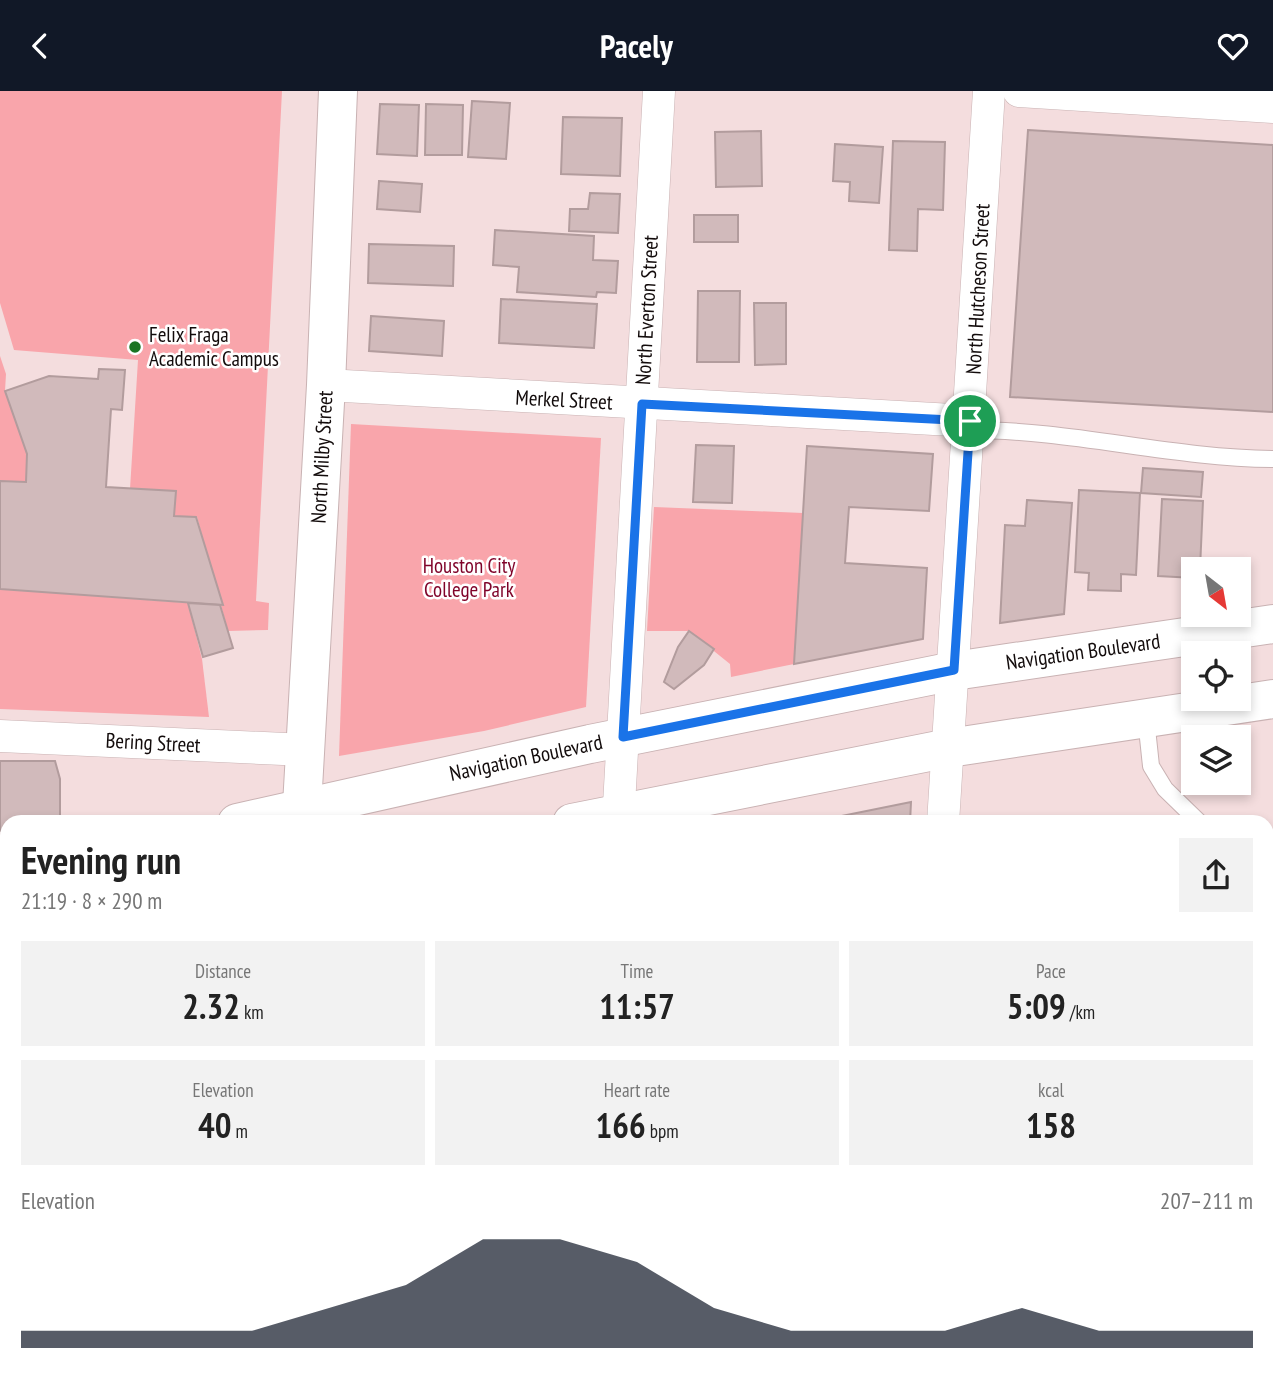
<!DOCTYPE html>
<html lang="en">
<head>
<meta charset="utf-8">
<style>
	body { margin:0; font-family:"PT Sans Narrow",sans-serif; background:#f2f2f2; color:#222; height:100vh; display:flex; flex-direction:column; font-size:26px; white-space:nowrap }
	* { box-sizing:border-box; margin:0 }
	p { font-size:23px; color:#767676 }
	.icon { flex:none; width:38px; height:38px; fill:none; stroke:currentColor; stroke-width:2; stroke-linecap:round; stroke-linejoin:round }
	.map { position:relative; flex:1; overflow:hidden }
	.details { position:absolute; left:0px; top:724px; width:1274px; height:569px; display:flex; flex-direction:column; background:#fff; border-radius:21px 21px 0 0; box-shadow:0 4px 10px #0003 }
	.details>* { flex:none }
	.needle { width:46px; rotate:149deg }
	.tools { position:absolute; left:1181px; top:466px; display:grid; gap:14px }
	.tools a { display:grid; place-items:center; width:70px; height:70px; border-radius:0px; background:#fff; box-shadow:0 4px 10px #0003; font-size:35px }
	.pin { position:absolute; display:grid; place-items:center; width:60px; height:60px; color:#fff; margin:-30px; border:4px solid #fff; border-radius:50%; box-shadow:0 2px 7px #0007 }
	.round { display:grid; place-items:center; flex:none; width:74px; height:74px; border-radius:0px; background:#f2f2f2 }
	.headline { display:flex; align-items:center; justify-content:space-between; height:119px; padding:0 21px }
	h1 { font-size:38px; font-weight:700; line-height:52px }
	.metrics { display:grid; grid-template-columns:repeat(3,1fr); gap:10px; height:119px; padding:7px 21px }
	.metrics div { display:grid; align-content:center; border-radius:0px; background:#f2f2f2; text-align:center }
	.metrics b { font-size:35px; font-weight:700 }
	.metrics small { font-size:19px; font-weight:400 }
	.metrics p { font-size:19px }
	.chart { height:196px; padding:14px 21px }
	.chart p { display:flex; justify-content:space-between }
	.chart svg { width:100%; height:126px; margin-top:7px; fill:#111827; opacity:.7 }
	header { display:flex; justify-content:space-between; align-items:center; height:91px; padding:0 21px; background:#111827; color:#fff; font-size:32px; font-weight:700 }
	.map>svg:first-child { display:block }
	.green { fill:#f9a5ab }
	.building { fill:#d1babb; stroke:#b29c9d; stroke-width:2 }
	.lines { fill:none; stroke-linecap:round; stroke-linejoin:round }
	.service-casing { stroke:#c9b2b3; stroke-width:18 }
	.minor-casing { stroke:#c9b2b3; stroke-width:33 }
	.tertiary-casing { stroke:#c9b2b3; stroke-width:40 }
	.secondary-casing { stroke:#c9b2b3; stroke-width:40 }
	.primary-casing { stroke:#c9b2b3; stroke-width:40 }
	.service { stroke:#fff; stroke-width:16 }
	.minor { stroke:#fff; stroke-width:32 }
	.tertiary { stroke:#fff; stroke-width:38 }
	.secondary { stroke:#fff; stroke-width:38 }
	.primary { stroke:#fff; stroke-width:38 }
	.route-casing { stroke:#fff; stroke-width:14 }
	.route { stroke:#1a73e8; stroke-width:9 }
	.poi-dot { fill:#1b7422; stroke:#fff; stroke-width:2.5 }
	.labels { text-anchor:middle; stroke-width:5; stroke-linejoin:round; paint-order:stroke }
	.street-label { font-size:21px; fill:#120b0b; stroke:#fff }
	.poi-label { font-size:21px; fill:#120b0b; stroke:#fff; text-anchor:start }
	.park-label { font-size:21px; fill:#7f0329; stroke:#fff }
</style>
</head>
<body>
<header><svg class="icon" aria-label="back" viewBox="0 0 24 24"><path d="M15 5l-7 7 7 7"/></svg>Pacely<svg class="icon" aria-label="heart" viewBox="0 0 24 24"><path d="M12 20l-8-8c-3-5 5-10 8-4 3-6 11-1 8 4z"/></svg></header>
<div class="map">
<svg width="1273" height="1293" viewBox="0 0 1273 1293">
	<rect width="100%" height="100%" fill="#f4ddde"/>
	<!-- green -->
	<g class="green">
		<polygon points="0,0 282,0 256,510 269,512 268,539 228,540 197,426 174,425 176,400 130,398 138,269 14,259 0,212"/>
		<polygon points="0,265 6,283 5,300 27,363 26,391 0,390"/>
		<polygon points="351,333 601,347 586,616 484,640 339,665"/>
		<polygon points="654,416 803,422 794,573 731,586 730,573 689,540 647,540"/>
		<polygon points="0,498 188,512 202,568 209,626 0,618"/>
	</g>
	<!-- building -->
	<g class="building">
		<polygon points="472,10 510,12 506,68 468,66"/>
		<polygon points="380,13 419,14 417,65 377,63"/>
		<polygon points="426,13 463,14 462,64 425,64"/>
		<polygon points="563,26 622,27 620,85 561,83"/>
		<polygon points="1028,39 1273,54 1273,321 1010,306"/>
		<polygon points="761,40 762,95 716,96 715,41"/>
		<polygon points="893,50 945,51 943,119 918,118 917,160 889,159"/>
		<polygon points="835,53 883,56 879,112 849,110 850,91 833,90"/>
		<polygon points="379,90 422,93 420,121 377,118"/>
		<polygon points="590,102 620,103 618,142 569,140 570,118 588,118"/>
		<rect x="694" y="124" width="44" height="27"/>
		<polygon points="495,139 594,145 593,169 618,170 616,202 597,201 596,206 517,201 519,176 493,174"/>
		<polygon points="369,153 454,155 453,195 368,192"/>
		<polygon points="698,200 740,200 739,271 697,271"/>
		<polygon points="501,208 597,213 594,257 499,252"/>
		<polygon points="754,212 786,212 786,273 755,274"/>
		<polygon points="371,225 444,230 442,265 369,260"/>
		<polygon points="99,278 125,279 122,319 111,318 106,396 176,400 174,425 196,426 223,514 0,498 0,390 26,391 27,363 5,300 49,285 98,288"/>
		<polygon points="696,354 734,355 732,412 693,411"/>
		<polygon points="807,355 933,363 929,420 849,416 845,472 927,477 923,548 794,573"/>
		<polygon points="1143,377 1203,381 1201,406 1141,402"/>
		<polygon points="1079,399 1140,402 1136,484 1121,483 1121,500 1088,499 1089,482 1075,481"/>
		<polygon points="1162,408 1203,410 1200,478 1194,478 1194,487 1158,485"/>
		<polygon points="1027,409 1072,412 1064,523 1000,532 1005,434 1025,435"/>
		<polygon points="188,512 220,514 233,557 203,566"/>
		<polygon points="689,540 714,558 704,574 674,598 664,591 678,556"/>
		<polygon points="0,670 55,670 60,688 60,731 7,732 7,740 0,740"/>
		<polygon points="911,711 910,732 807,732"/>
		<polygon points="1273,1166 1273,1215 1267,1212 1267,1179"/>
		<polygon points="10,1286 48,1286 47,1293 10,1293"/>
		<polygon points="54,1286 94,1286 93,1293 53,1293"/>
		<polygon points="101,1286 142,1286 141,1293 101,1293"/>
		<polygon points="170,1286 228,1286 228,1293 169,1293"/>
		<polygon points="653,1286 754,1286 754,1293 653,1292"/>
		<rect x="1053" y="1286" width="102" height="7"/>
	</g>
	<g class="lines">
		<defs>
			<g id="service">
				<path d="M 970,339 C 1072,339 1171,367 1273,368"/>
				<polyline points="1146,628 1151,675 1165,698 1200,732"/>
				<polyline points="1267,1074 1273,1066"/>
				<polyline points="1182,1293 1182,1286"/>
			</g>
			<g id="minor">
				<polyline points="1019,0 1273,16"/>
				<polyline points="326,294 970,330"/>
				<polyline points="0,645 306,659"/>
				<polyline points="618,732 659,0"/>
				<polyline points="943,732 989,0"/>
				<polyline points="0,1224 7,1224"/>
				<polyline points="264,1293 264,1286"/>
				<polyline points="587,1293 587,1286"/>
			</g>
			<polyline id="tertiary" points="301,732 326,294 338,0"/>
			<g id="secondary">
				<polyline points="1267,857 1273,839"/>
				<polyline points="1267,955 1273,949"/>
				<polyline points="856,1293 863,1286"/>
				<polyline points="911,1293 913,1286"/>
				<polyline points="955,1293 961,1286"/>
			</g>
			<g id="primary">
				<polyline points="237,732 590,653 954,580 1273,533"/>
				<polyline points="572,732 949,657 1273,608"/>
				<polyline points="0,786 7,784"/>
				<polyline points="0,857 7,856"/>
			</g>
		</defs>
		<!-- service casing -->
		<use href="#service" class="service-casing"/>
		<!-- minor casing -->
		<use href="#minor" class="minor-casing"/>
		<!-- tertiary casing -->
		<use href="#tertiary" class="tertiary-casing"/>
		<!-- secondary casing -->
		<use href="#secondary" class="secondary-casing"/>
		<!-- primary casing -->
		<use href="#primary" class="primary-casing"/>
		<!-- service -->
		<use href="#service" class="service"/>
		<!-- minor -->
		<use href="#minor" class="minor"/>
		<!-- tertiary -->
		<use href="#tertiary" class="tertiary"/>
		<!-- secondary -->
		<use href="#secondary" class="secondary"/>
		<!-- primary -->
		<use href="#primary" class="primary"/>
	</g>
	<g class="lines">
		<defs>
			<polygon id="route" points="642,313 970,330 954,579 623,646"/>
		</defs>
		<!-- route casing -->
		<use href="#route" class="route-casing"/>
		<!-- route -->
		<use href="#route" class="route"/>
	</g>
	<!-- markers -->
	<circle class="poi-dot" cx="135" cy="256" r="7"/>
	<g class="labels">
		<!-- street labels -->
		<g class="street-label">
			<text transform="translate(978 198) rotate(-87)" y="7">North Hutcheson Street</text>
			<text transform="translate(647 219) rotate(-87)" y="7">North Everton Street</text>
			<text transform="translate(564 309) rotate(3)" y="7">Merkel Street</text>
			<text transform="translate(322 366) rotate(-87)" y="7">North Milby Street</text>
			<text transform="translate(1083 561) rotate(-8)" y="7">Navigation Boulevard</text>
			<text transform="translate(153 652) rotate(3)" y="7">Bering Street</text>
			<text transform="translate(526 667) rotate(-12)" y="7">Navigation Boulevard</text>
		</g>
		<!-- poi labels -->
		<g class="poi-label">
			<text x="149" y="251">Felix Fraga<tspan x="149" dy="24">Academic Campus</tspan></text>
		</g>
		<!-- park labels -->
		<g class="park-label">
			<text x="469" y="482">Houston City<tspan x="469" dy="24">College Park</tspan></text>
		</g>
	</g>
</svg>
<div class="tools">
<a><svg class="needle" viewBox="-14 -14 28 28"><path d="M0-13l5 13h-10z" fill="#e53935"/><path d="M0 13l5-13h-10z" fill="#767676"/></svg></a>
<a><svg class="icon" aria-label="locate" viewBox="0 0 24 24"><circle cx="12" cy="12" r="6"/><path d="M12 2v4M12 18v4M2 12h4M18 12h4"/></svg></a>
<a><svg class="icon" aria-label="layers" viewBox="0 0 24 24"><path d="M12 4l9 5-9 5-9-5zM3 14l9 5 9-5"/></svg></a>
</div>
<div class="pin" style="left:970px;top:330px;background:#1e9e55"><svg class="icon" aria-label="arrive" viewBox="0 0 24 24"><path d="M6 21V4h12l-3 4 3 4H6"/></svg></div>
<section class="details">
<div class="headline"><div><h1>Evening run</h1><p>21:19 · 8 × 290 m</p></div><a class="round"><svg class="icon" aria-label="share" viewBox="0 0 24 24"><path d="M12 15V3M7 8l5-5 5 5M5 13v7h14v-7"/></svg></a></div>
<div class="metrics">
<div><p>Distance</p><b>2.32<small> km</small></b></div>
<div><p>Time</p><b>11:57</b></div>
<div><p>Pace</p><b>5:09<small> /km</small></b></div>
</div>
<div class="metrics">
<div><p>Elevation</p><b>40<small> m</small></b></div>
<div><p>Heart rate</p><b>166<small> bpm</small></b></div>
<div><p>kcal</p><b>158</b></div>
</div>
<div class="chart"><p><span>Elevation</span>207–211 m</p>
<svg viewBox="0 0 160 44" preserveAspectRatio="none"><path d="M0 44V38L10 38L20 38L30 38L40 30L50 22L60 6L70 6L80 14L90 30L100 38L110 38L120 38L130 30L140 38L150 38L160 38V44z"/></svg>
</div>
</section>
</div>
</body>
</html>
